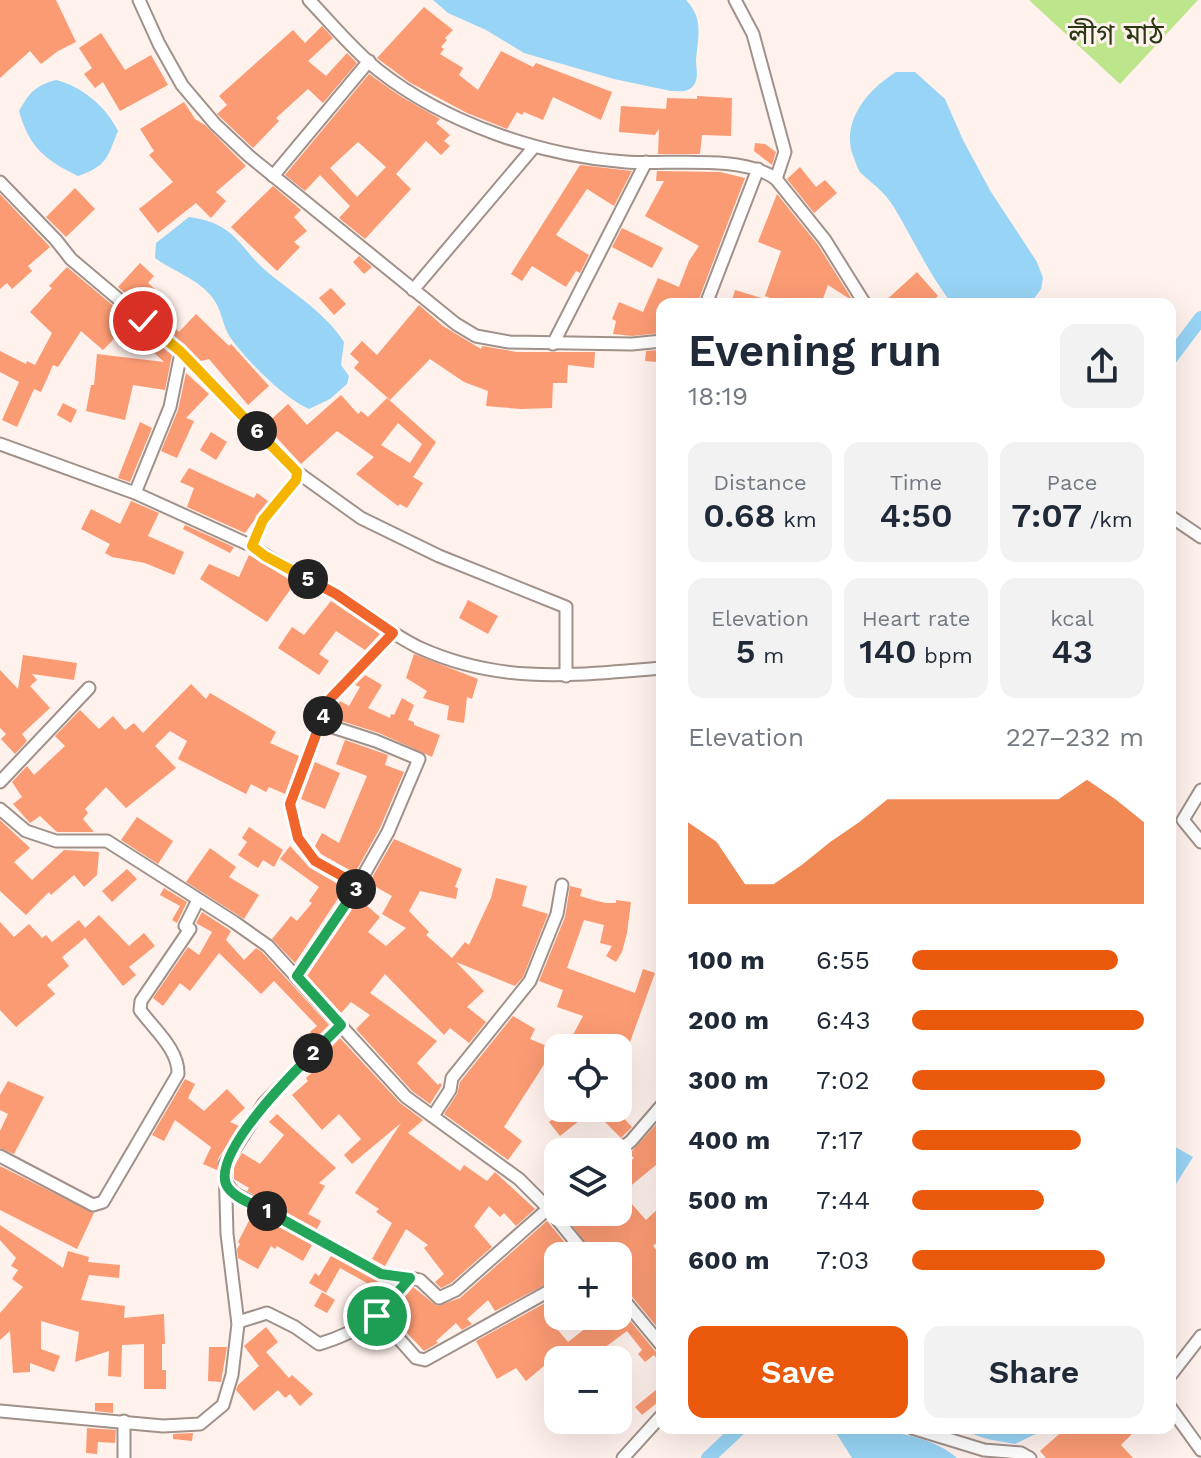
<!DOCTYPE html>
<html lang="en">
<head>
<meta charset="utf-8">
<style>
	body { margin:0; font-family:"Work Sans","Noto Sans Bengali",sans-serif; background:#f2f2f3; color:#1f2937; height:100vh; display:flex; flex-direction:column; font-size:30px; white-space:nowrap }
	* { box-sizing:border-box; margin:0 }
	p { font-size:26px; color:#747a83 }
	.icon { flex:none; width:44px; height:44px; fill:none; stroke:currentColor; stroke-width:2; stroke-linecap:round; stroke-linejoin:round }
	.map { position:relative; flex:1; overflow:hidden }
	.side { position:absolute; left:656px; top:298px; width:520px; height:1136px; display:flex; flex-direction:column; background:#fff; border-radius:16px; box-shadow:0 8px 32px #0002 }
	.side>* { flex:none }
	.buttons { position:absolute; left:544px; top:1034px; display:grid; gap:16px }
	.buttons a { display:grid; place-items:center; width:88px; height:88px; border-radius:16px; background:#fff; box-shadow:0 8px 32px #0002; font-size:40px }
	.pin { position:absolute; display:grid; place-items:center; width:68px; height:68px; color:#fff; margin:-34px; border:4px solid #fff; border-radius:50%; box-shadow:0 2px 8px #0007 }
	.km { position:absolute; width:40px; height:40px; margin:-20px; border-radius:50%; background:#222; color:#fff; font-size:22px; line-height:40px; text-align:center }
	.round { display:grid; place-items:center; flex:none; width:84px; height:84px; border-radius:16px; background:#f2f2f3 }
	.overview { display:flex; align-items:center; justify-content:space-between; height:136px; padding:0 32px }
	h1 { font-size:44px; font-weight:600; line-height:60px }
	.stats { display:grid; grid-template-columns:repeat(3,1fr); gap:12px; height:136px; padding:8px 32px }
	.stats div { display:grid; align-content:center; border-radius:16px; background:#f2f2f3; text-align:center }
	.stats b { font-size:34px; font-weight:600 }
	.stats small { font-size:22px; font-weight:400 }
	.stats p { font-size:22px }
	.chart { height:224px; padding:16px 32px }
	.chart p { display:flex; justify-content:space-between }
	.chart svg { width:100%; height:144px; margin-top:8px; fill:#ea580c; opacity:.7 }
	.cta { display:flex; gap:16px; margin-top:auto; padding:16px 32px }
	.cta a { flex:1; height:92px; border-radius:16px; background:#ea580c; color:#fff; font-size:32px; font-weight:600; line-height:92px; text-align:center }
	.cta a+a { background:#f2f2f3; color:#1f2937 }
	ul { padding:0 32px; list-style:none; font-size:26px }
	li { display:grid; grid-template-columns:128px 96px 1fr; align-items:center; height:60px }
	li i { height:20px; border-radius:10px; background:#ea580c }
	.map>svg:first-child { display:block }
	.green { fill:#bde58c }
	.water { fill:#98d4f5 }
	.lines { fill:none; stroke-linecap:round; stroke-linejoin:round }
	.canal { stroke:#98d4f5; stroke-width:14 }
	.building { fill:#fb9b73; fill-rule:evenodd }
	.minor-casing { stroke:#a0918a; stroke-width:15 }
	.minor { stroke:#fff; stroke-width:11 }
	.split-1-casing { stroke:#fff; stroke-width:16 }
	.split-2-casing { stroke:#fff; stroke-width:16 }
	.split-3-casing { stroke:#fff; stroke-width:16 }
	.split-4-casing { stroke:#fff; stroke-width:16 }
	.split-5-casing { stroke:#fff; stroke-width:16 }
	.split-6-casing { stroke:#fff; stroke-width:16 }
	.split-7-casing { stroke:#fff; stroke-width:16 }
	.split-1 { stroke:#22a559; stroke-width:10 }
	.split-2 { stroke:#22a559; stroke-width:10 }
	.split-3 { stroke:#22a559; stroke-width:10 }
	.split-4 { stroke:#f0652b; stroke-width:10 }
	.split-5 { stroke:#f0652b; stroke-width:10 }
	.split-6 { stroke:#f5b400; stroke-width:10 }
	.split-7 { stroke:#f5b400; stroke-width:10 }
	.labels { text-anchor:middle; stroke-width:6; stroke-linejoin:round; paint-order:stroke }
	.park-label { font-size:28px; fill:#2a3914; stroke:#fff1ec }
</style>
</head>
<body>
<div class="map">
<svg width="1201" height="1458" viewBox="0 0 1201 1458">
	<rect width="100%" height="100%" fill="#fff1ec"/>
	<!-- green -->
	<polygon class="green" points="1029,0 1198,0 1120,84"/>
	<!-- water -->
	<g class="water">
		<path d="M 433,0 L 686,0 C 704,19 698,36 696,60 C 696,68 699,77 694,85 C 688,93 680,91 671,91 L 614,79 L 524,53 L 486,30 L 448,13 Z"/>
		<path d="M 896,72 L 915,72 L 945,99 L 963,140 L 991,192 L 1037,262 L 1043,278 L 1041,289 L 1030,304 L 952,304 C 929,274 914,241 895,209 C 884,191 876,187 862,174 C 858,171 856,163 854,158 C 839,123 868,89 896,72 Z"/>
		<path d="M 56,80 C 81,86 106,106 118,131 C 107,158 107,166 78,176 C 45,160 29,147 19,111 C 29,93 36,85 56,80 Z"/>
		<path d="M 189,217 C 204,219 218,223 230,233 C 242,243 252,259 265,270 C 292,293 324,311 344,342 L 341,365 L 349,376 L 347,384 L 330,399 L 309,409 C 284,398 246,360 230,337 C 222,325 222,309 212,297 C 198,279 173,271 155,258 L 156,243 Z"/>
		<polygon points="1170,1144 1193,1157 1171,1192 1170,1217"/>
		<path d="M 833,1428 C 871,1428 928,1432 957,1458 L 852,1458 Z"/>
		<polygon points="955,1428 1048,1428 1015,1444 987,1439"/>
	</g>
	<g class="lines">
		<!-- canal -->
		<g class="canal">
			<polyline points="1170,359 1201,318"/>
			<polyline points="708,1458 740,1428"/>
		</g>
	</g>
	<!-- building -->
	<g class="building">
		<polygon points="0,0 56,0 76,42 58,51 41,64 30,51 0,78"/>
		<polygon points="424,7 453,30 445,38 447,40 441,47 444,49 440,54 463,68 459,75 478,90 501,51 533,67 536,63 612,92 601,120 553,97 543,120 524,112 522,115 517,112 507,129 467,113 409,82 377,58"/>
		<polygon points="322,26 333,38 308,61 326,76 347,53 357,63 323,103 308,89 276,118 279,121 253,148 217,114 227,105 219,96 293,30 305,43"/>
		<polygon points="101,33 125,70 151,55 168,85 120,111 103,82 95,88 84,74 92,68 79,48"/>
		<path d="M 369,74 L 400,96 L 440,119 L 436,123 L 450,135 L 444,141 L 450,146 L 441,155 L 426,141 L 396,174 L 411,189 L 365,239 L 339,218 L 350,206 L 320,175 L 305,191 L 285,175 ZM 358,142 L 386,167 L 357,197 L 330,168 Z"/>
		<polygon points="697,96 732,98 731,136 702,135 700,154 658,154 659,129 655,135 619,132 621,106 666,109 667,98 697,99"/>
		<polygon points="184,102 195,119 205,125 246,166 216,192 226,201 211,218 196,203 158,233 139,209 173,182 149,155 154,151 140,129"/>
		<polygon points="755,143 765,144 776,152 772,165 754,151"/>
		<polygon points="580,165 632,171 614,206 587,189 556,235 589,255 580,273 576,271 566,287 532,266 522,281 511,274"/>
		<polygon points="800,167 816,187 825,180 837,193 814,213 787,179"/>
		<polygon points="657,171 720,172 745,178 697,304 662,304 661,333 632,336 613,334 616,321 612,319 619,302 643,312 658,278 679,287 689,261 699,246 645,216 664,181 656,181"/>
		<polygon points="273,186 301,210 294,217 307,231 294,242 300,247 277,271 231,227"/>
		<polygon points="75,188 95,209 66,237 46,217"/>
		<polygon points="0,194 50,247 28,266 32,271 12,289 7,283 0,289"/>
		<polygon points="777,194 818,245 853,301 828,285 821,304 787,304 765,296 781,251 758,242"/>
		<polygon points="622,228 663,248 652,268 612,247"/>
		<polygon points="359,256 372,267 364,274 353,262"/>
		<polygon points="140,263 154,276 148,283 166,299 156,310 179,332 196,314 229,346 231,344 269,386 248,405 209,359 201,361 118,287"/>
		<polygon points="67,267 172,355 165,390 133,385 125,420 86,411 91,385 94,385 97,354 164,362 126,327 103,350 81,331 58,367 53,365 41,392 34,389 17,427 2,420 19,382 0,372 0,351 26,364 27,361 35,365 52,333 30,312 52,288 49,286"/>
		<polygon points="917,272 938,296 929,304 882,304"/>
		<polygon points="331,288 346,304 334,315 319,298"/>
		<polygon points="735,290 771,301 771,304 731,304"/>
		<polygon points="419,305 443,326 481,349 482,346 517,352 595,352 594,368 568,365 567,383 553,383 552,408 521,409 486,406 488,391 464,382 430,359 390,400 354,368 359,362 350,354 362,341 377,355"/>
		<polygon points="658,350 657,362 645,361 646,351"/>
		<polygon points="186,373 209,394 186,418 194,421 177,458 161,451 178,410"/>
		<path d="M 341,395 L 358,414 L 361,411 L 368,417 L 387,398 L 436,442 L 413,477 L 423,483 L 407,508 L 400,504 L 398,506 L 356,474 L 374,457 L 337,431 L 301,464 L 265,425 L 288,404 L 307,425 ZM 398,423 L 422,444 L 410,463 L 381,445 Z"/>
		<polygon points="63,403 77,410 71,423 57,415"/>
		<polygon points="140,422 152,428 130,482 118,478"/>
		<polygon points="211,432 227,442 216,460 200,450"/>
		<polygon points="189,468 254,498 257,493 268,501 245,533 187,507 194,488 180,482"/>
		<polygon points="131,501 159,513 148,536 184,552 174,575 145,563 112,557 105,553 110,544 81,529 91,509 120,524"/>
		<polygon points="185,525 234,547 230,553 183,529"/>
		<polygon points="249,555 295,583 267,622 200,579 209,564 239,577"/>
		<polygon points="468,600 498,616 488,634 459,618"/>
		<polygon points="331,601 380,634 365,650 336,631 319,654 329,661 319,675 278,648 292,627 304,635"/>
		<polygon points="414,654 478,679 472,699 467,697 464,723 447,720 449,706 423,698 427,691 406,678"/>
		<polygon points="23,655 77,663 74,680 32,674 37,680 30,686 50,708 22,734 27,741 15,754 1,739 6,734 0,728 0,670 18,689"/>
		<polygon points="365,675 382,685 368,708 390,718 391,714 394,715 402,698 414,705 408,720 414,722 414,725 440,735 432,757 379,733 332,718 340,701 349,706 360,687 355,685"/>
		<polygon points="191,684 206,699 210,693 276,732 270,743 299,756 285,794 269,787 266,792 251,784 246,794 178,759 187,741 170,731 155,746 176,768 126,808 106,787 85,809 88,813 83,819 94,832 57,832 40,816 30,823 13,804 22,797 12,782 27,766 34,775 65,746 55,736 80,710 99,729 113,716 125,730 134,723 143,733"/>
		<polygon points="345,740 388,755 385,765 404,772 380,828 355,873 321,854 315,846 322,833 339,843 367,776 336,764"/>
		<polygon points="315,762 340,773 325,809 301,799"/>
		<polygon points="137,817 173,841 158,864 121,840"/>
		<polygon points="0,820 30,848 14,862 32,880 64,850 99,852 97,875 84,887 74,875 51,895 49,892 26,915 0,891"/>
		<polygon points="249,827 283,850 274,867 263,860 258,868 238,855 247,842 242,838"/>
		<polygon points="394,839 462,869 455,887 458,888 456,899 420,891 409,911 429,932 426,935 452,958 465,942 469,945 491,898 496,878 527,886 522,906 548,914 523,977 515,986 456,962 484,991 467,1007 486,1022 469,1043 450,1028 444,1035 385,974 370,993 437,1041 417,1063 438,1085 440,1083 442,1085 430,1104 412,1091 356,1029 370,1015 351,1002 341,1013 307,976 359,899 380,917 368,932 386,946 406,928 382,914 392,896 369,883"/>
		<polygon points="290,846 310,868 345,888 295,963 272,939 291,916 297,921 312,903 309,901 319,887 280,859"/>
		<polygon points="210,848 236,867 229,877 259,895 244,919 186,882"/>
		<polygon points="127,869 137,879 112,902 102,891"/>
		<polygon points="570,886 582,889 580,896 593,900 606,903 616,903 616,900 631,902 627,933 622,952 616,962 606,956 612,946 600,943 604,925 584,920 567,968 635,993 643,969 655,973 630,1042 624,1048 597,1048 573,1035 583,1016 557,1007 563,990 539,981 565,917"/>
		<polygon points="164,888 187,902 177,923 172,920 180,906 160,895"/>
		<polygon points="202,912 231,931 226,940 244,960 256,948 262,952 329,1025 316,1038 310,1032 317,1026 274,981 261,994 219,953 190,991 180,983 163,1006 153,998 188,947 199,955 212,932 196,923"/>
		<polygon points="99,915 129,946 144,933 155,946 129,967 136,975 123,986 85,938 62,957 69,966 47,985 55,994 16,1027 0,1010 0,922 14,937 29,924 42,938 46,935 52,942 79,920 85,928"/>
		<polygon points="513,1016 535,1029 530,1039 554,1049 504,1127 522,1141 508,1160 444,1114 457,1094 460,1082"/>
		<polygon points="340,1038 400,1103 423,1120 408,1133 460,1171 464,1165 487,1181 495,1172 535,1209 516,1226 504,1213 500,1217 489,1206 474,1226 492,1247 451,1283 441,1288 435,1282 444,1274 424,1248 428,1245 406,1229 385,1266 372,1259 392,1223 376,1212 379,1209 355,1193 401,1123 352,1164 344,1155 361,1139 339,1114 322,1130 292,1095 308,1081 306,1078 319,1066 316,1063"/>
		<polygon points="185,1079 195,1084 188,1098 204,1111 227,1089 245,1108 230,1122 239,1126 218,1159 217,1170 203,1164 211,1147 175,1120 164,1141 152,1135"/>
		<polygon points="8,1081 44,1097 14,1154 0,1148 0,1131 8,1114 0,1110 0,1095"/>
		<polygon points="568,1108 577,1108 584,1117 560,1136 549,1122"/>
		<polygon points="614,1108 632,1127 621,1138 602,1119"/>
		<polygon points="277,1114 336,1168 319,1183 325,1186 308,1214 321,1221 317,1229 247,1191 249,1188 234,1179 234,1166 242,1153 260,1164 284,1135 269,1122"/>
		<polygon points="662,1118 662,1160 622,1193 646,1220 662,1205 662,1238 653,1246 662,1256 662,1333 625,1288 618,1285 618,1256 595,1256 562,1212 618,1212 618,1172 634,1158 631,1155 632,1151"/>
		<polygon points="0,1166 94,1213 77,1249 0,1210"/>
		<polygon points="253,1213 312,1245 303,1261 277,1246 275,1249 271,1246 258,1269 238,1258 237,1249 240,1244 238,1242"/>
		<polygon points="547,1221 576,1256 558,1256 558,1278 495,1311 488,1300 467,1319 472,1324 462,1330 456,1323 436,1341 438,1343 424,1351 389,1314 405,1300 403,1299 413,1287 437,1306 460,1298"/>
		<polygon points="0,1225 63,1268 68,1251 89,1257 88,1262 120,1265 119,1278 89,1275 81,1300 125,1306 124,1318 164,1314 165,1344 162,1344 162,1370 166,1370 166,1389 144,1389 144,1344 122,1345 121,1377 108,1376 109,1351 75,1362 79,1332 41,1321 41,1349 60,1356 54,1372 30,1363 30,1372 13,1373 10,1331 0,1340 0,1313 23,1287 12,1279 18,1270 11,1266 16,1258 0,1240"/>
		<polygon points="331,1256 377,1281 381,1283 378,1287 374,1287 340,1268 326,1293 309,1283 315,1273 319,1276"/>
		<polygon points="322,1292 335,1300 327,1313 314,1306"/>
		<polygon points="558,1296 558,1319 552,1323 568,1342 591,1324 586,1316 618,1316 618,1306 655,1351 662,1354 662,1365 654,1355 645,1362 638,1354 642,1350 627,1331 588,1360 558,1360 558,1370 550,1361 526,1381 516,1368 497,1379 476,1341"/>
		<polygon points="266,1327 278,1342 266,1352 289,1378 292,1375 313,1394 300,1406 290,1394 285,1398 278,1390 254,1411 236,1390 238,1385 259,1366 244,1346"/>
		<polygon points="209,1347 227,1347 221,1382 208,1381"/>
		<polygon points="662,1385 662,1399 642,1415 635,1407"/>
		<polygon points="95,1403 113,1403 113,1413 95,1411"/>
		<polygon points="87,1428 116,1430 115,1443 98,1442 97,1454 86,1453"/>
		<polygon points="1066,1428 1138,1428 1121,1445 1133,1458 1046,1458 1040,1451"/>
		<polygon points="193,1433 192,1441 173,1439 173,1434"/>
	</g>
	<g class="lines">
		<defs>
			<g id="minor">
				<polyline points="139,0 159,44 182,85 215,124 249,156 456,324 476,336 509,342 632,344 662,341"/>
				<path d="M 309,0 C 331,23 353,50 378,70 C 445,123 541,156 626,162 C 668,165 742,154 776,179 L 825,240 L 865,304"/>
				<polyline points="735,0 753,34 785,152 776,179"/>
				<polyline points="273,176 369,61"/>
				<polyline points="0,182 56,240 71,259 180,351 297,472 361,518 439,556 566,607 566,676"/>
				<polyline points="413,290 534,147"/>
				<polyline points="706,304 758,169"/>
				<polyline points="553,344 646,162"/>
				<path d="M 0,444 L 135,493 L 252,546 C 278,566 310,577 337,595 C 365,612 390,634 420,648 C 502,685 575,675 662,668"/>
				<polyline points="135,493 170,407 181,353"/>
				<polyline points="1170,516 1201,537"/>
				<polyline points="252,546 263,520 296,480 297,472"/>
				<polyline points="320,723 376,741 419,759 388,832 358,885"/>
				<polyline points="0,782 89,688"/>
				<polyline points="1201,790 1183,820 1201,842"/>
				<polyline points="0,809 26,831 56,841 107,841 234,922 268,946 406,1097 519,1179 548,1208 587,1256"/>
				<polyline points="297,976 358,885 315,861 298,838 290,804 330,699 393,633"/>
				<polyline points="433,1116 450,1090 452,1078 530,981 557,914 562,885"/>
				<polyline points="617,1152 631,1141 662,1105"/>
				<path d="M 0,1156 L 93,1205 L 103,1202 L 178,1074 C 179,1050 154,1029 140,1010 L 141,1001 L 190,929 L 185,926 L 198,900"/>
				<polyline points="226,1183 234,1193 381,1274 410,1278"/>
				<polyline points="618,1293 662,1346"/>
				<polyline points="378,1315 416,1358 425,1360 558,1286"/>
				<path d="M 238,1322 L 267,1313 L 295,1327 L 319,1344 C 366,1330 379,1314 410,1278 L 420,1280 L 439,1298 L 456,1290 L 558,1200"/>
				<polyline points="1170,1376 1201,1336"/>
				<polyline points="1170,1407 1201,1450"/>
				<polyline points="0,1411 163,1426 200,1424 223,1405 232,1375 238,1324 227,1234 225,1164 264,1103 341,1025"/>
				<polyline points="124,1421 124,1458"/>
				<polyline points="912,1428 984,1450 1021,1453 1030,1458"/>
				<polyline points="623,1458 662,1415"/>
			</g>
		</defs>
		<!-- minor casing -->
		<use href="#minor" class="minor-casing"/>
		<!-- minor -->
		<use href="#minor" class="minor"/>
	</g>
	<g class="lines">
		<defs>
			<polyline id="split-1" points="267,1211 381,1274 410,1278 377,1316"/>
			<path id="split-2" d="M 267,1211 C 255,1205 231,1197 226,1184 C 214,1152 291,1075 313,1053"/>
			<polyline id="split-3" points="313,1053 341,1025 297,976 356,889"/>
			<polyline id="split-4" points="323,716 290,804 298,838 315,861 358,885 356,889"/>
			<polyline id="split-5" points="308,579 336,594 393,633 330,699 323,716"/>
			<polyline id="split-6" points="257,431 297,472 296,480 263,520 252,546 265,556 308,579"/>
			<polyline id="split-7" points="143,321 180,351 257,431"/>
		</defs>
		<!-- split-1 casing -->
		<use href="#split-1" class="split-1-casing"/>
		<!-- split-2 casing -->
		<use href="#split-2" class="split-2-casing"/>
		<!-- split-3 casing -->
		<use href="#split-3" class="split-3-casing"/>
		<!-- split-4 casing -->
		<use href="#split-4" class="split-4-casing"/>
		<!-- split-5 casing -->
		<use href="#split-5" class="split-5-casing"/>
		<!-- split-6 casing -->
		<use href="#split-6" class="split-6-casing"/>
		<!-- split-7 casing -->
		<use href="#split-7" class="split-7-casing"/>
		<!-- split-1 -->
		<use href="#split-1" class="split-1"/>
		<!-- split-2 -->
		<use href="#split-2" class="split-2"/>
		<!-- split-3 -->
		<use href="#split-3" class="split-3"/>
		<!-- split-4 -->
		<use href="#split-4" class="split-4"/>
		<!-- split-5 -->
		<use href="#split-5" class="split-5"/>
		<!-- split-6 -->
		<use href="#split-6" class="split-6"/>
		<!-- split-7 -->
		<use href="#split-7" class="split-7"/>
	</g>
	<g class="labels">
		<!-- park labels -->
		<g class="park-label">
			<text x="1116" y="44">লীগ মাঠ</text>
		</g>
	</g>
</svg>
<div class="buttons">
<a><svg class="icon" aria-label="locate" viewBox="0 0 24 24"><circle cx="12" cy="12" r="6"/><path d="M12 2v4M12 18v4M2 12h4M18 12h4"/></svg></a>
<a><svg class="icon" aria-label="layers" viewBox="0 0 24 24"><path d="M12 4l9 5-9 5-9-5zM3 14l9 5 9-5"/></svg></a>
<a>+</a>
<a>−</a>
</div>
<div class="pin" style="left:377px;top:1316px;background:#1e9e55"><svg class="icon" aria-label="arrive" viewBox="0 0 24 24"><path d="M6 21V4h12l-3 4 3 4H6"/></svg></div>
<div class="pin" style="left:143px;top:321px;background:#d93025"><svg class="icon" aria-label="check" viewBox="0 0 24 24"><path d="M5 12l5 5 9-10"/></svg></div>
<b class="km" style="left:267px;top:1211px">1</b>
<b class="km" style="left:313px;top:1053px">2</b>
<b class="km" style="left:356px;top:889px">3</b>
<b class="km" style="left:323px;top:716px">4</b>
<b class="km" style="left:308px;top:579px">5</b>
<b class="km" style="left:257px;top:431px">6</b>
<section class="side">
<div class="overview"><div><h1>Evening run</h1><p>18:19</p></div><a class="round"><svg class="icon" aria-label="share" viewBox="0 0 24 24"><path d="M12 15V3M7 8l5-5 5 5M5 13v7h14v-7"/></svg></a></div>
<div class="stats">
<div><p>Distance</p><b>0.68<small> km</small></b></div>
<div><p>Time</p><b>4:50</b></div>
<div><p>Pace</p><b>7:07<small> /km</small></b></div>
</div>
<div class="stats">
<div><p>Elevation</p><b>5<small> m</small></b></div>
<div><p>Heart rate</p><b>140<small> bpm</small></b></div>
<div><p>kcal</p><b>43</b></div>
</div>
<div class="chart"><p><span>Elevation</span>227–232 m</p>
<svg viewBox="0 0 160 44" preserveAspectRatio="none"><path d="M0 44V19L10 25L20 38L30 38L40 32L50 25L60 19L70 12L80 12L90 12L100 12L110 12L120 12L130 12L140 6L150 12L160 19V44z"/></svg>
</div>
<ul>
<li><b>100 m</b>6:55<i style="width:89%"></i></li>
<li><b>200 m</b>6:43<i style="width:100%"></i></li>
<li><b>300 m</b>7:02<i style="width:83%"></i></li>
<li><b>400 m</b>7:17<i style="width:73%"></i></li>
<li><b>500 m</b>7:44<i style="width:57%"></i></li>
<li><b>600 m</b>7:03<i style="width:83%"></i></li>
</ul>
<div class="cta"><a>Save</a><a>Share</a></div>
</section>
</div>
</body>
</html>
